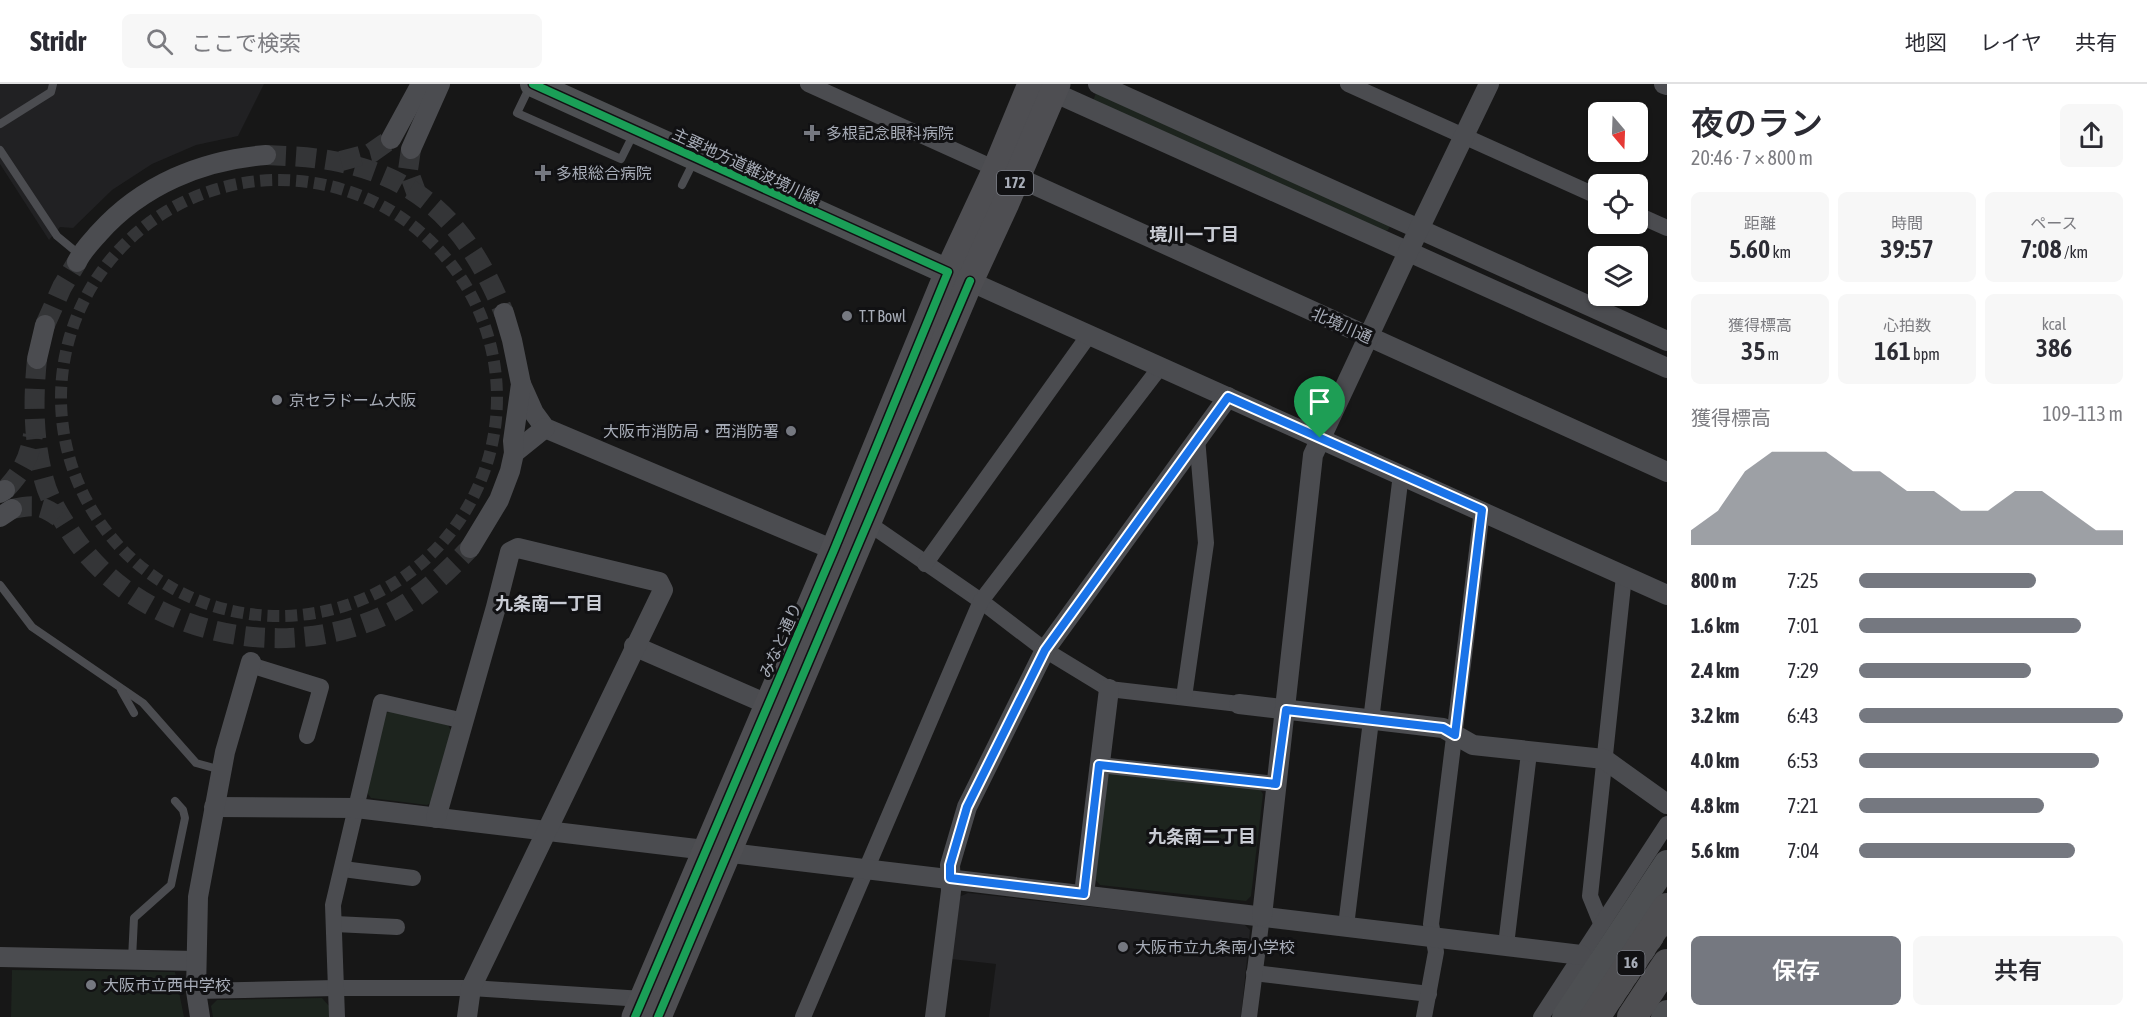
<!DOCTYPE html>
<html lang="ja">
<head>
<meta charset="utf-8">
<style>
	body { margin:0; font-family:"Asap Condensed","Noto Sans JP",sans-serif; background:#f7f7f7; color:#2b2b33; height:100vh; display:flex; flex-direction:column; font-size:22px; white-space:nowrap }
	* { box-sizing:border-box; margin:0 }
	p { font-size:20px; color:#7c7c81 }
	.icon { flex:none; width:33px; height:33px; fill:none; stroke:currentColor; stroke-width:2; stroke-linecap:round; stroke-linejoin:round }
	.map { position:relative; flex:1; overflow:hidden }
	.side { display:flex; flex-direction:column; background:#fff; width:480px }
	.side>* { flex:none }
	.needle { width:39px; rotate:161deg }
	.tools { position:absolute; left:1588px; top:18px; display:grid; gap:12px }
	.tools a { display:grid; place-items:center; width:60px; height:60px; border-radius:9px; background:#fff; box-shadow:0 2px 4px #0004; font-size:30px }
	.pin { position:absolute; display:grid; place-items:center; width:51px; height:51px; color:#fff; margin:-62px -26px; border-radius:50% 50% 50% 0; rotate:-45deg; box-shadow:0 0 6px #0007 }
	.pin .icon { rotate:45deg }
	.round { display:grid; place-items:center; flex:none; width:63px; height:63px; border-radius:9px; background:#f7f7f7 }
	.overview { display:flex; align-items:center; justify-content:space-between; height:102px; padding:0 24px }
	h1 { font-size:33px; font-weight:600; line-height:45px }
	.stats { display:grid; grid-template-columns:repeat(3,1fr); gap:9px; height:102px; padding:6px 24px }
	.stats div { display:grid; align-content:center; border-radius:9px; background:#f7f7f7; text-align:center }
	.stats b { font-size:26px; font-weight:600 }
	.stats small { font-size:16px; font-weight:400 }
	.stats p { font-size:16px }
	.chart { height:168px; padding:12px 24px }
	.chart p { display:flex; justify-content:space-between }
	.chart svg { width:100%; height:108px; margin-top:6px; fill:#757880; opacity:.7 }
	.primary-button { display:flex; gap:12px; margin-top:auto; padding:12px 24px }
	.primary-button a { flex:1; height:69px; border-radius:9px; background:#757880; color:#fff; font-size:24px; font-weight:600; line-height:69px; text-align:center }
	.primary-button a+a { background:#f7f7f7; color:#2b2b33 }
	ul { padding:0 24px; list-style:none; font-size:20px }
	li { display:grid; grid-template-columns:96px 72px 1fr; align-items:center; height:45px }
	li i { height:15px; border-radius:8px; background:#757880 }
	header { display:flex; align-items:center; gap:36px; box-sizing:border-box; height:84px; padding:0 30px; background:#fff; border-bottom:2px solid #e1e1e2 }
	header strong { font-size:28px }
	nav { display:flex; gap:33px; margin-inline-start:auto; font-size:21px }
	.search { width:420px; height:54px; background:#f7f7f7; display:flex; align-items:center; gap:15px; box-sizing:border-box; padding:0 21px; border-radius:9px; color:#7c7c81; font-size:22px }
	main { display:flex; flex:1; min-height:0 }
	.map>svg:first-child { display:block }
	.built { fill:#212123 }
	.green { fill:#1d241e }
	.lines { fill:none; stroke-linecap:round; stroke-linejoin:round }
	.pedestrian-tunnel { stroke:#343537; stroke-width:12; stroke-dasharray:12 6; stroke-linecap:butt }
	.tertiary-tunnel { stroke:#343537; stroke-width:20; stroke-dasharray:20 10; stroke-linecap:butt }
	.service { stroke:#4b4c50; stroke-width:8 }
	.minor { stroke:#4b4c50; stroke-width:16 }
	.tertiary { stroke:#4b4c50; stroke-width:20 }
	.primary { stroke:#4d4f52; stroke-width:26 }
	.trunk { stroke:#4e4e52; stroke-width:27 }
	.rail { stroke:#4b4c4f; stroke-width:4.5; stroke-dasharray:8 6; stroke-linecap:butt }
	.motorway-bridge { stroke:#4e4e51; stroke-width:30 }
	.cycleway-casing { stroke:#111113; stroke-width:11 }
	.cycleway { stroke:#1a9f57; stroke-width:8 }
	.route-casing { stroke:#fff; stroke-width:12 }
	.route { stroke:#1a73e8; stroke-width:8 }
	.poi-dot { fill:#757880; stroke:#111113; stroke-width:2 }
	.labels { text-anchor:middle; stroke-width:6; stroke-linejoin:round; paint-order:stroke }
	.shield { fill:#111113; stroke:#7b7e86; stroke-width:1.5 }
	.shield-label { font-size:15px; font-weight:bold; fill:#a8adb8 }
	.poi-label { font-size:16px; fill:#a8adb8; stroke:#111113; text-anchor:start }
	.street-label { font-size:16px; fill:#a8adb8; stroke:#111113 }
	.neighbourhood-label { font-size:18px; font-weight:bold; fill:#c9ccd4; stroke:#111113 }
</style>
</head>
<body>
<header>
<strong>Stridr</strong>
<div class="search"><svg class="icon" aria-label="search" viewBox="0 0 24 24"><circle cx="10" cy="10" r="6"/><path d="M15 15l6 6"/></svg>ここで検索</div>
<nav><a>地図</a><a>レイヤ</a><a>共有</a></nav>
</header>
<main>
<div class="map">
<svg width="1667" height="933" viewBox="0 0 1667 933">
	<rect width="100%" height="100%" fill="#171717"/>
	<!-- built -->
	<g class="built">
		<polygon points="0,0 264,0 238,52 196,61 152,80 112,106 73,144 60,143 49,156 0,80"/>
		<polygon points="968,809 1244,840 1250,846 1241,933 989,933 996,880 951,875 959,813"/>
	</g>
	<!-- green -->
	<g class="green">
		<polygon points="1097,6 1390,142 1388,146 1382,148 1093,17"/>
		<polygon points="392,626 448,641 452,648 435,716 427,721 371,714 366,707 385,630"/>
		<polygon points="1113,687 1259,704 1263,710 1251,812 1246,817 1100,801 1094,794 1106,693"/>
		<polygon points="12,886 175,888 184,933 11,933"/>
		<polygon points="322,914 329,922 330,933 213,933 211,922 217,916"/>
	</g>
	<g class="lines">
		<!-- pedestrian-tunnel -->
		<circle class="pedestrian-tunnel" cx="279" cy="314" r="218"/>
		<!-- tertiary-tunnel -->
		<g class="tertiary-tunnel">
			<polyline points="411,65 408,86 416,108"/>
			<path d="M 266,71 C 290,72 315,73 339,78 C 427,96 471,149 504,229"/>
			<polyline points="341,77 371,69 391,55"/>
			<polyline points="45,241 62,203 77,178"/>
			<path d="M 37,275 C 33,316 33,356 44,396 C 49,416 62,435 73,452 C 140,550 280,580 385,531 C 419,515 445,490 470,464"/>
			<path d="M 5,406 C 22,388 29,375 33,351"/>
			<path d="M 12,425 C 35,420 43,421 61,435"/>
		</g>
		<!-- service -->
		<g class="service">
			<polyline points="530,2 517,29 621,75 634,49"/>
			<polyline points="0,40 51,8 53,0"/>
			<polyline points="0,66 57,152 80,171"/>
			<polyline points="682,101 694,77"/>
			<polyline points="0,501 32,543 143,619 196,679 221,686"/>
			<polyline points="121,606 134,629"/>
			<polyline points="132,875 134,834 171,801 185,734 183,726 175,717"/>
		</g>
		<!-- minor -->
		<g class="minor">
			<polyline points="808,0 996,85"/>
			<polyline points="1348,0 1599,113"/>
			<polyline points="1638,131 1667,144"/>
			<polyline points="868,439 981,517 1045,566 1109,605 1239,620"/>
			<polyline points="925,480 1089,251"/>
			<polyline points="250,581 321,603 307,652"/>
			<polyline points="1184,613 1206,459 1197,354"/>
			<polyline points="1099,681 1276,700"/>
			<polyline points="343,785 413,794"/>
			<polyline points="1601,839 1590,812 1624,492"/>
			<polyline points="335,840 397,843"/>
			<polyline points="1346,842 1401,390"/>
			<polyline points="1506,861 1529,669"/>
			<polyline points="1254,889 1429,910"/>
			<polyline points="196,907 336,904 471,904 643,915"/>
			<polyline points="337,933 333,821 381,618 464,637"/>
			<polyline points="803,933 981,517 1161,282"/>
			<polyline points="1249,933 1262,832"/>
			<polyline points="1424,933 1436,868 1431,840 1482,426"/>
			<polyline points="1541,933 1667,740"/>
		</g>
		<!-- tertiary -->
		<g class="tertiary">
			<polyline points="1098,0 1667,257"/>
			<polyline points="1664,0 1667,1"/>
			<polyline points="1053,8 1667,284"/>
			<polyline points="391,55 421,0"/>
			<polyline points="411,65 440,0"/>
			<polyline points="1017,93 1667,388"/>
			<path d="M 77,178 C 82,167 91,158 99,149 C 142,101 202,76 266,71"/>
			<polyline points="958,192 1667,511"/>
			<polyline points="37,275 45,241"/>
			<polyline points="521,300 534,329 545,344 834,466"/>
			<polyline points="514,369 545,344"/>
			<polyline points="0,409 5,406"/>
			<polyline points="0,433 12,425"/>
			<polyline points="470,464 499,416 510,387 514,369 513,357 521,300 512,256 504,229"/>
			<polyline points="634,562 767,620"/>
			<polyline points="1239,620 1443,644 1473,661 1604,675 1667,720"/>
			<polyline points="214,723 356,724 1581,871"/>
			<polyline points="436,734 496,523 510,468 518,464 659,498 663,506 471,904 467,933"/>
			<polyline points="1084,810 1109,605"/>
			<polyline points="1262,832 1313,371 1409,166 1489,0"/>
			<polyline points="0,873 196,877"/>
			<polyline points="200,933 196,907 198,813 225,668 251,578"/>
			<polyline points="935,933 951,807 950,781 967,723 1045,566 1228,313"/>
		</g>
		<!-- primary -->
		<g class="primary">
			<polyline points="533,0 948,188"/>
			<polyline points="1565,933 1667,779"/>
			<polyline points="1664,933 1667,929"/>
		</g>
		<!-- trunk -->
		<g class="trunk">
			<polyline points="635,933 834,466 948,188 996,85 1031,0"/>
			<polyline points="658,933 970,197 1006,119 1057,0"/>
		</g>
		<!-- rail -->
		<polyline class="rail" points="1610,933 1667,848"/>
		<!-- motorway-bridge -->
		<g class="motorway-bridge">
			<polyline points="1595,933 1667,824"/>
			<polyline points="1632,933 1667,880"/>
		</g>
		<defs>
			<g id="cycleway">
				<polyline points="533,0 948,188 834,466 635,933"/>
				<polyline points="658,933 970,197"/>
			</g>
		</defs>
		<!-- cycleway casing -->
		<use href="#cycleway" class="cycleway-casing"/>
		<!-- cycleway -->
		<use href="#cycleway" class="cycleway"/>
	</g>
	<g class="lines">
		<defs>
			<polygon id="route" points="1228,313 1482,426 1455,651 1443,644 1286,626 1276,700 1099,681 1084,810 950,794 950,781 967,723 1045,566"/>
		</defs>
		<!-- route casing -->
		<use href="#route" class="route-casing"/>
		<!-- route -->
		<use href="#route" class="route"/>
	</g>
	<!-- markers -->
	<g class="poi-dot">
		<path d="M809 40h6v6h6v6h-6v6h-6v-6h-6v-6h6z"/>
		<path d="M540 80h6v6h6v6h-6v6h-6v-6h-6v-6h6z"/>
		<circle cx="847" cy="232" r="6"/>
		<circle cx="277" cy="316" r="6"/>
		<circle cx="791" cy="347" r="6"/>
		<circle cx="1123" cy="863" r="6"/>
		<circle cx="91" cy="901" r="6"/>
	</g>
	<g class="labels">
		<!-- shield labels -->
		<g class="shield">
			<rect x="997" y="87" width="36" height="24" rx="4.5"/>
			<rect x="1617.5" y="867" width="27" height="24" rx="4.5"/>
		</g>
		<g class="shield-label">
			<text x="1015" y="104">172</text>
			<text x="1631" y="884">16</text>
		</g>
		<!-- poi labels -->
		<g class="poi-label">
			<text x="826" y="55">多根記念眼科病院</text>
			<text x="556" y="95">多根総合病院</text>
			<text x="859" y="238">T.T Bowl</text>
			<text x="289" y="322">京セラドーム大阪</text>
			<text x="779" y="353" text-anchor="end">大阪市消防局・西消防署</text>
			<text x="1135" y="869">大阪市立九条南小学校</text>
			<text x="103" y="907">大阪市立西中学校</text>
		</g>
		<!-- street labels -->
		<g class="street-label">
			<text transform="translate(746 82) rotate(25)" y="6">主要地方道難波境川線</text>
			<text transform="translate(1342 241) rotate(24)" y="6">北境川通</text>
			<text transform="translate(780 556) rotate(-66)" y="6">みなと通り</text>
		</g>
		<!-- neighbourhood labels -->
		<g class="neighbourhood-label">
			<text x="1194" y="157">境川一丁目</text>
			<text x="549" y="526">九条南一丁目</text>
			<text x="1202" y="759">九条南二丁目</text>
		</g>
	</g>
</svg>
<div class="tools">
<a><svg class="needle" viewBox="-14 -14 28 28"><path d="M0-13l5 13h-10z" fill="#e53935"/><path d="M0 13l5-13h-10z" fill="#7c7c81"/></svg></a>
<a><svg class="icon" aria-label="locate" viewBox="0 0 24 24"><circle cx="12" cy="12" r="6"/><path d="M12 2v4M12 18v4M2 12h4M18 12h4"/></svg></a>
<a><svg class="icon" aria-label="layers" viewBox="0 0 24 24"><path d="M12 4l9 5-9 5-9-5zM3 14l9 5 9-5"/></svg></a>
</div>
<div class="pin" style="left:1320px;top:354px;background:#1e9e55"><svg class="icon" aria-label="arrive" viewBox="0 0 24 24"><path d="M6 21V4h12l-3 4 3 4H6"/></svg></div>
</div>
<section class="side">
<div class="overview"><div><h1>夜のラン</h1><p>20:46 · 7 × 800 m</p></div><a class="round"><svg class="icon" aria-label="share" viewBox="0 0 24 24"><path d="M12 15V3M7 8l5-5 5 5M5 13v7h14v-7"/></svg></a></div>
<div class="stats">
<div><p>距離</p><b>5.60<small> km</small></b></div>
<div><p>時間</p><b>39:57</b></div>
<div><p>ペース</p><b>7:08<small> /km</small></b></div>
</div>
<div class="stats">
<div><p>獲得標高</p><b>35<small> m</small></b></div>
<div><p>心拍数</p><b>161<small> bpm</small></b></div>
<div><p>kcal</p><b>386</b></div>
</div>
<div class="chart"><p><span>獲得標高</span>109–113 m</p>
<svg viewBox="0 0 160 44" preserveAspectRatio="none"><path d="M0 44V38L10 30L20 14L30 6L40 6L50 6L60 14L70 14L80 22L90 22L100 30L110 30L120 22L130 22L140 30L150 38L160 38V44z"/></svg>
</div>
<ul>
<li><b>800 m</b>7:25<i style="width:67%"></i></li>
<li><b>1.6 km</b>7:01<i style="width:84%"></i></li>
<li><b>2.4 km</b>7:29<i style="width:65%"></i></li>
<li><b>3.2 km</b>6:43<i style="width:100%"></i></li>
<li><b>4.0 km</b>6:53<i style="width:91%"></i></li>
<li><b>4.8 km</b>7:21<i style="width:70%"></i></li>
<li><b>5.6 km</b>7:04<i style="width:82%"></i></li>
</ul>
<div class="primary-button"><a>保存</a><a>共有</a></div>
</section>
</main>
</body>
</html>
